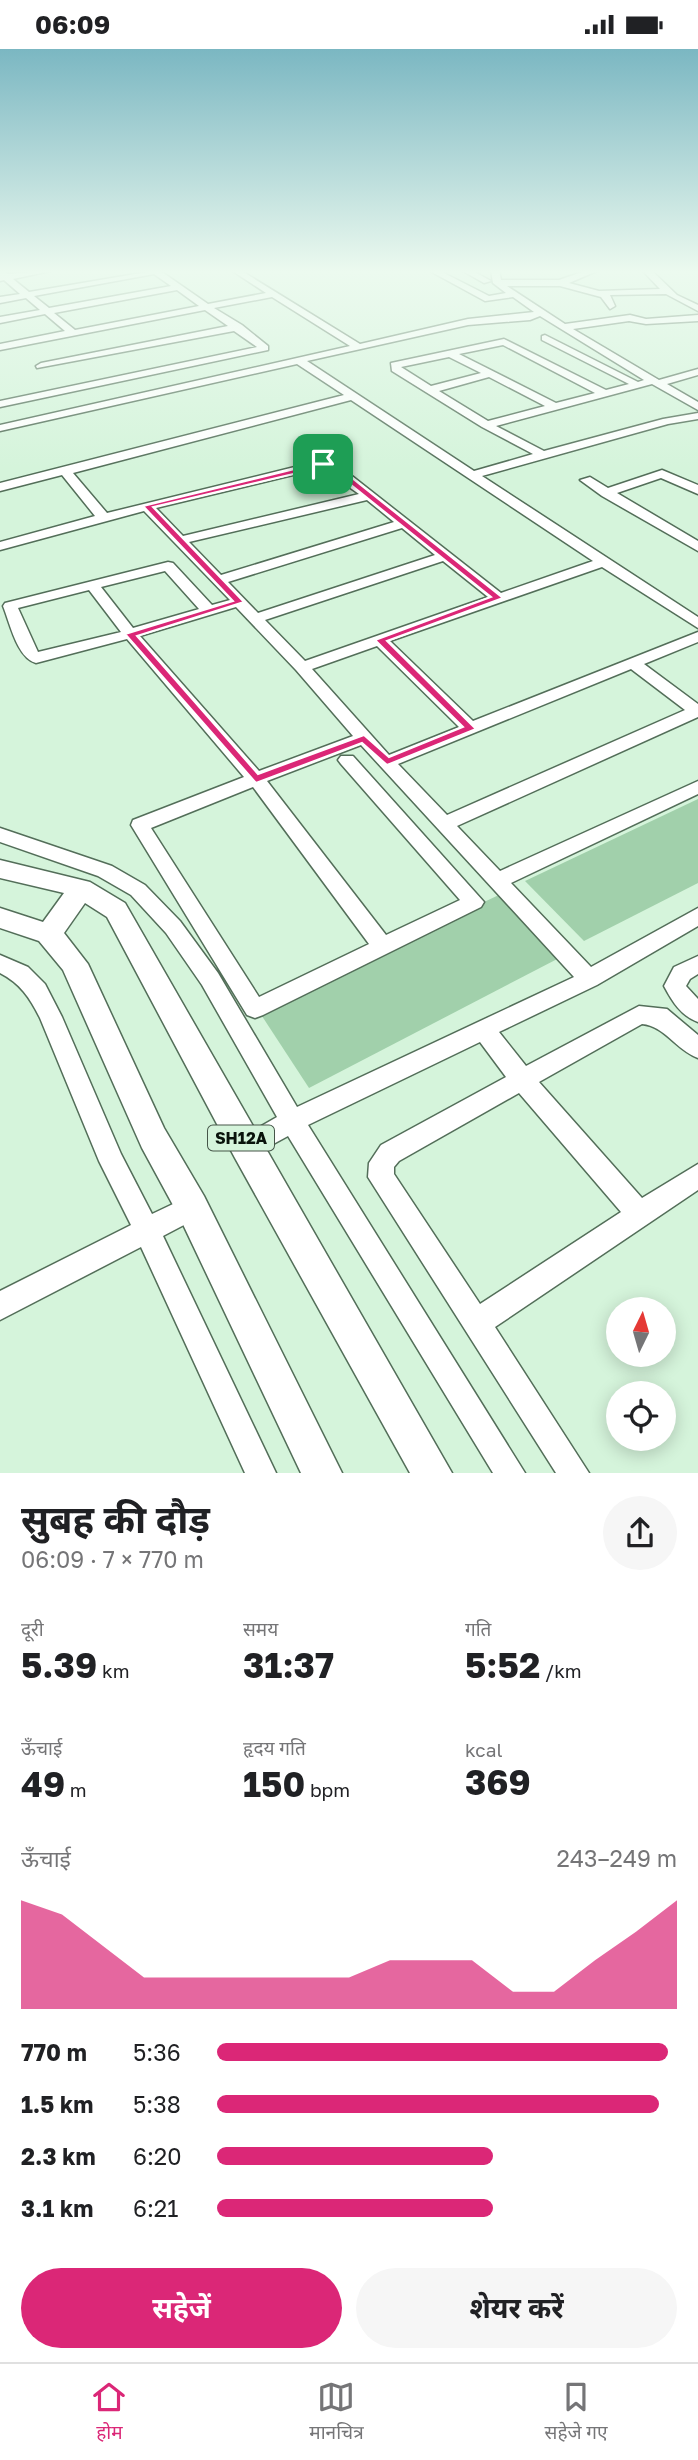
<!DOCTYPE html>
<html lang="hi">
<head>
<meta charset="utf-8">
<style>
	body { margin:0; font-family:"Golos Text","Noto Sans Devanagari",sans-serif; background:#f6f6f6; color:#202124; height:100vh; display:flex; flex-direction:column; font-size:26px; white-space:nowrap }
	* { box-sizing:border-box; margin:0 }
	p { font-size:23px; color:#757577 }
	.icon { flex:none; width:38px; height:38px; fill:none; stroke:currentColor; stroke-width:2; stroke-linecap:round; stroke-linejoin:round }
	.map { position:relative; height:1424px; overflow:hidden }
	.sheet { display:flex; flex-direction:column; background:#fff; flex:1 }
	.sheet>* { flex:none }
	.needle { width:46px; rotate:5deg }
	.buttons { position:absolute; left:606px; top:1248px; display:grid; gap:14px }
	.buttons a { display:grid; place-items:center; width:70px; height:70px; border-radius:50%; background:#fff; box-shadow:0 4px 18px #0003; font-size:35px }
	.pin { position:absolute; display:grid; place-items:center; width:60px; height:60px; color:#fff; margin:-30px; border-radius:14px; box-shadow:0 4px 10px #0006 }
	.round { display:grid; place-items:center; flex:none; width:74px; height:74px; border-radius:37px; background:#f6f6f6 }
	.headline { display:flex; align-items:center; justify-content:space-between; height:119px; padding:0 21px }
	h1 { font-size:38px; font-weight:700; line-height:52px }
	.stats { display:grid; grid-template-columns:repeat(3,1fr); gap:10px; height:119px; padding:7px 21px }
	.stats div { display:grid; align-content:center }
	.stats b { font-size:35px; font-weight:700 }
	.stats small { font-size:19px; font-weight:400 }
	.stats p { font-size:19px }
	.chart { height:196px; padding:14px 21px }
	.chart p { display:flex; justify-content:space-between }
	.chart svg { width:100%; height:126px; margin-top:7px; fill:#db2777; opacity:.7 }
	.cta { display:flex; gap:14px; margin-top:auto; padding:14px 21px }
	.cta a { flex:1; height:80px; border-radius:42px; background:#db2777; color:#fff; font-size:28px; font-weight:700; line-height:80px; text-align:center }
	.cta a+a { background:#f6f6f6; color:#202124 }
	ul { padding:0 21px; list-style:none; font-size:23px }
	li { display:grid; grid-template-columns:112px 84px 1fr; align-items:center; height:52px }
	li i { height:18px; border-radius:9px; background:#db2777 }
	.status { display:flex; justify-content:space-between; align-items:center; height:49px; padding:0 35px; background:#fff; direction:ltr }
	.status svg { height:19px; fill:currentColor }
	.tabs { display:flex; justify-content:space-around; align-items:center; height:98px; border-top:2px solid #e0e0e0; background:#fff; font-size:19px; color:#757577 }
	.tabs a { display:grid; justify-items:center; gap:4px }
	.tabs .current { color:#db2777 }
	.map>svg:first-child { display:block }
	.green { fill:#a1d0ab }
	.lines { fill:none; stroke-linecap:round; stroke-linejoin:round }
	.minor-casing { stroke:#536e59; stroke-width:3 }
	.major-casing { stroke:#536e59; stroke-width:3 }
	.minor { fill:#fff; fill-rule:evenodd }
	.major { fill:#fff; fill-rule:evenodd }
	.route { fill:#db2777; stroke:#fff; stroke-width:2; fill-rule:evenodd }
	.labels { text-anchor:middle; stroke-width:5; stroke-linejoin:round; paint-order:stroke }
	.shield { fill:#d5f4db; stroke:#465649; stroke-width:2 }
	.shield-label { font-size:16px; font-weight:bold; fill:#09130b }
</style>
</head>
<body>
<div class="status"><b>06:09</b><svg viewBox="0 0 49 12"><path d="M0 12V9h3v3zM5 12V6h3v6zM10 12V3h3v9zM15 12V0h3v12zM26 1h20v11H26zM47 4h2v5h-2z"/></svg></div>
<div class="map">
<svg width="698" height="1424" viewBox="0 0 698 1424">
	<rect width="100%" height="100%" fill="#d5f4db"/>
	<!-- green -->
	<g class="green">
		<polygon points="698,750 698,834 584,892 525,832"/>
		<polygon points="503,844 563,907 309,1039 258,961"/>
	</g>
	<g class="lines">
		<defs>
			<g id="minor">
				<path d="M 0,221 L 8,225 L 55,221 L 13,230 L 29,243 L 159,221 L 208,255 L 266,244 L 231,221 L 240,221 L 360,295 L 468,270 L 534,263 L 513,248 L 485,252 L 428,221 L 438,221 L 489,247 L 506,244 L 493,234 L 491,221 L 499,221 L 501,231 L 559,231 L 588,221 L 599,221 L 569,234 L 599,242 L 660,240 L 642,221 L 651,221 L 677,246 L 698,256 L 698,262 L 666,245 L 610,246 L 615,257 L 610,260 L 601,248 L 560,237 L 507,237 L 565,275 L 630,266 L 646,270 L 698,266 L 698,272 L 646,275 L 629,272 L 573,280 L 659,331 L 698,320 L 698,326 L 667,335 L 698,353 L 698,361 L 652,335 L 496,377 L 544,402 L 663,370 L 698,364 L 698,370 L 668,375 L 482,427 L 698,568 L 698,579 L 602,518 L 390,592 L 473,672 L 698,583 L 698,593 L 644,615 L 698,655 L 698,668 L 457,777 L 500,822 L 698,732 L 698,745 L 511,834 L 591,918 L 698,859 L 698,877 L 597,936 L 499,983 L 526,1017 L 639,957 L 667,960 L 698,986 L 698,1009 C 676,1001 665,977 642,975 L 539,1033 L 642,1149 L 698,1115 L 698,1141 L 495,1278 L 589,1424 L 556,1424 L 368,1128 L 369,1114 L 381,1096 L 506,1028 L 480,993 L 308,1076 L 525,1424 L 493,1424 L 288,1087 L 246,1110 L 237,1107 L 234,1099 L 237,1091 L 277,1068 L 202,936 L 166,884 L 131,846 L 98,827 L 0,793 L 0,779 L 112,817 L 145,836 L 180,872 L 218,924 L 297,1058 L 574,928 L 361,696 L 267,732 L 386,886 L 460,851 L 341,715 L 338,711 L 341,707 L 353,707 L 484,853 L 481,858 L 263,966 L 255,969 L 247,966 L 131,776 L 133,771 L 244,728 L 127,590 L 36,614 C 17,609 10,574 3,557 L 5,554 L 168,513 L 173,514 L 212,556 L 230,551 L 144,462 L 0,501 L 0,493 L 95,467 L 62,426 L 0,442 L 0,434 L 344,346 L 297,315 L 0,382 L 0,376 L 350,297 L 272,248 L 214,259 L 242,276 L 268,297 L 268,301 L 0,358 L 0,352 L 257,298 L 234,282 L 37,319 L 36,317 L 41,314 L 228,277 L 205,261 L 0,301 L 0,295 L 65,282 L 45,265 L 0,274 L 0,268 L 40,261 L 26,249 L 0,254 L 0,248 L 20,245 L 4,231 L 0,232 ZM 154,225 L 171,237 L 49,259 L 34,247 ZM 177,241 L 199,257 L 75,281 L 54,264 ZM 540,267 L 644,331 L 638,333 L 545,286 L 542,287 L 542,291 L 629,335 L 606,341 L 504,290 L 391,314 L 392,322 L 482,378 L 533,405 L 474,422 L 307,312 L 468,276 L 530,271 ZM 503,296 L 595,344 L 556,354 L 459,305 ZM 449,308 L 481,324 L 431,337 L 401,318 ZM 489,328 L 545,357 L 488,372 L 439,342 ZM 351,351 L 593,512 L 501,544 L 338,416 L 323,411 L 107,464 L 73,424 ZM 322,419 L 359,445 L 183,487 L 156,459 ZM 367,451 L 394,473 L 221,526 L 189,493 ZM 402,479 L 435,506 L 258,564 L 228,533 ZM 443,512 L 488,548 L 305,612 L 265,571 ZM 165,522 L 199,560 L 133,579 L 101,538 ZM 89,541 L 121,583 L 38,603 L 18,559 ZM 236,558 L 296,621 L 353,687 L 259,722 L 140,587 ZM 377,597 L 459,678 L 389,706 L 312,620 ZM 631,620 L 685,661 L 447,766 L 398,715 ZM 253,738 L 369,895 L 259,948 L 151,779 ZM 519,1044 L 621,1163 L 480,1255 L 394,1125 L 394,1118 L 399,1112 Z"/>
				<polygon points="461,221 471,221 491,232 484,234"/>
				<polygon points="662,421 698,436 698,445 661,429 617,444 698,492 698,502 602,447 580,431 590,428 608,439"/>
				<path d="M 0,906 L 28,918 L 45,935 L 62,968 L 121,1105 L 152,1165 L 192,1146 L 201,1149 L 205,1158 L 201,1167 L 163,1187 L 276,1424 L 245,1424 L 141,1198 L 0,1271 L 0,1242 L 131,1176 L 99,1112 L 40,969 C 30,949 20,934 0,924 Z"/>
				<path d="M 698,907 L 698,925 L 690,930 L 686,937 L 698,950 L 698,973 C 681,967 672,952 664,937 L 674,918 Z"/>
			</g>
			<polygon id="major" points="0,811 90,833 125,854 452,1424 410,1424 235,1109 107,868 85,854 64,884 88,915 164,1079 204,1147 342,1424 301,1424 180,1169 142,1099 63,921 39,892 0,879 0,859 43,873 64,844 0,829"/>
		</defs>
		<!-- minor casing -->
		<use href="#minor" class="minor-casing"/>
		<!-- major casing -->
		<use href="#major" class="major-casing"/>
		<!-- minor -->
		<use href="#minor" class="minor"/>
		<!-- major -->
		<use href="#major" class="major"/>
	</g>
	<!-- sky -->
	<linearGradient id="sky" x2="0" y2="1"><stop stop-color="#7bb7c2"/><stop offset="0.53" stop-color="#ecfaef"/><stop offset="1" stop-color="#ecfaef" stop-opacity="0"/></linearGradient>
	<rect width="698" height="420" fill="url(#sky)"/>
	<!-- route -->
	<path class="route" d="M 323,413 L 337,417 L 503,549 L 387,592 L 476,680 L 387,716 L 362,694 L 256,734 L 125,585 L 233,552 L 143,457 ZM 323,418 L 331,420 L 491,548 L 375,591 L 463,678 L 389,708 L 364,686 L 258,725 L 137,587 L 244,553 L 153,458 Z"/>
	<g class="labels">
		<!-- shield labels -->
		<rect class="shield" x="208" y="1076.5" width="66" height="25" rx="5"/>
		<g class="shield-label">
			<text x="241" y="1095">SH12A</text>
		</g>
	</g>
</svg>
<div class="buttons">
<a><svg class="needle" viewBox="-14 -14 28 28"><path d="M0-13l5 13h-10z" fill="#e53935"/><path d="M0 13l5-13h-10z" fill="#757577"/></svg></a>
<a><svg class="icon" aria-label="locate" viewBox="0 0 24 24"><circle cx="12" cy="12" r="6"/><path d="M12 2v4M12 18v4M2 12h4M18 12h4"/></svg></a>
</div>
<div class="pin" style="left:323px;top:415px;background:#1e9e55"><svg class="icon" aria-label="arrive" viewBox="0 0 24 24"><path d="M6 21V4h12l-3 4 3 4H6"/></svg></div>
</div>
<section class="sheet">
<div class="headline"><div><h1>सुबह की दौड़</h1><p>06:09 · 7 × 770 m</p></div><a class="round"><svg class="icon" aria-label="share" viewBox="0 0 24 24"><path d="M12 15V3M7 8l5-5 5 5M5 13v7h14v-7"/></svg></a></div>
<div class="stats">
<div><p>दूरी</p><b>5.39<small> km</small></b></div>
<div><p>समय</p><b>31:37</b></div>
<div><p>गति</p><b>5:52<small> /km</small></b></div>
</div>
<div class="stats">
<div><p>ऊँचाई</p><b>49<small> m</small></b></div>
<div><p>हृदय गति</p><b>150<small> bpm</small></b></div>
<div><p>kcal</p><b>369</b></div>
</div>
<div class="chart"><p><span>ऊँचाई</span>243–249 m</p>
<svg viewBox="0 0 160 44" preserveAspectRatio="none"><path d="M0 44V6L10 11L20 22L30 33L40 33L50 33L60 33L70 33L80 33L90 27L100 27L110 27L120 38L130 38L140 27L150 17L160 6V44z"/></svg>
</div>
<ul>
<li><b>770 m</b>5:36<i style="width:98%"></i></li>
<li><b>1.5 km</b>5:38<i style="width:96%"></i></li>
<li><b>2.3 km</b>6:20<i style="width:60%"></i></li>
<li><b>3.1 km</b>6:21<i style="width:60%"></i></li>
</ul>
<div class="cta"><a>सहेजें</a><a>शेयर करें</a></div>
</section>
<nav class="tabs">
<a class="current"><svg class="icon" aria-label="home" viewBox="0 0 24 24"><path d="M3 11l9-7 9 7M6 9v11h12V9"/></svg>होम</a>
<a><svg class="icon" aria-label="map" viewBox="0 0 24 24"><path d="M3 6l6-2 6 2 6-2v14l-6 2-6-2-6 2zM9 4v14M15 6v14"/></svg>मानचित्र</a>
<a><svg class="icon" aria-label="saved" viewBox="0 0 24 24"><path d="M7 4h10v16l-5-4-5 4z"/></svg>सहेजे गए</a>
</nav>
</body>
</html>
